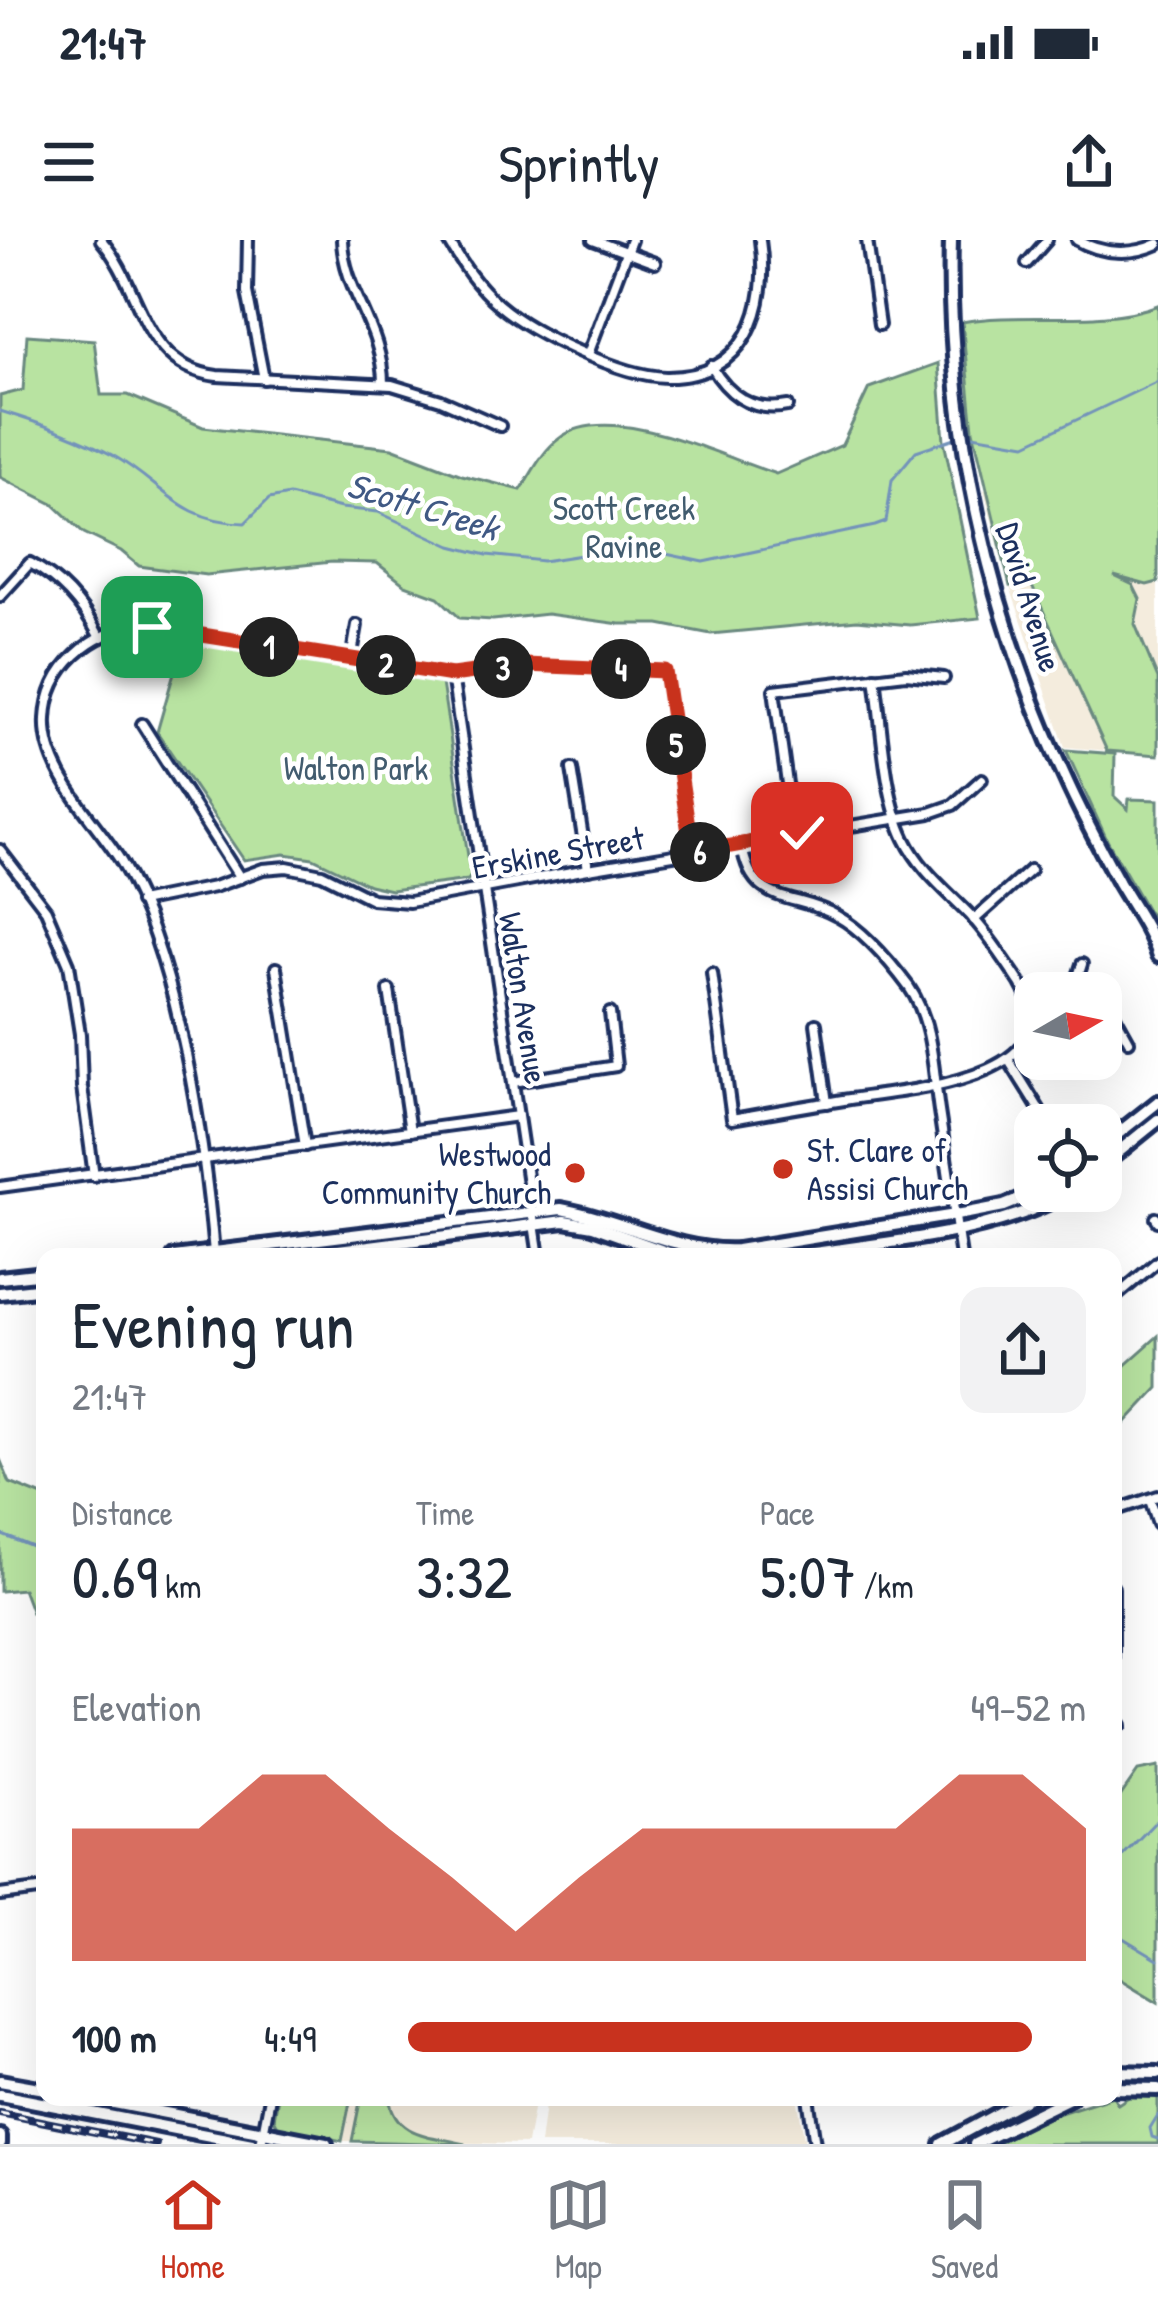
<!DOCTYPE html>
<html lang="en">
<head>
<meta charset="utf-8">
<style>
	body { margin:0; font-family:"Patrick Hand",sans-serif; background:#f2f2f3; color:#1f2937; height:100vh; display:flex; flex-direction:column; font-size:45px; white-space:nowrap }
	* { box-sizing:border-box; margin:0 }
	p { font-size:39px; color:#747a83 }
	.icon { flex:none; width:66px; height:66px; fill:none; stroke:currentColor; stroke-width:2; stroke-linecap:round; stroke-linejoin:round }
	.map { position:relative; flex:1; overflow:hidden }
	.side { position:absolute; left:36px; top:1008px; width:1086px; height:858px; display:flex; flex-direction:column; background:#fff; border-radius:24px; box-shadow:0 12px 48px #0002 }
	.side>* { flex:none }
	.needle { width:78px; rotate:81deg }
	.tools { position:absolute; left:1014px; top:732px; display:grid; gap:24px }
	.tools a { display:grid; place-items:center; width:108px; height:108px; border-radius:24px; background:#fff; box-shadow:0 12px 48px #0002; font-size:60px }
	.pin { position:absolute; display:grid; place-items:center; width:102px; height:102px; color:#fff; margin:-51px; border-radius:24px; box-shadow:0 6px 18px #0006 }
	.km { position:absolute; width:60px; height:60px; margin:-30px; border-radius:50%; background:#222; color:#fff; font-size:33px; line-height:60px; text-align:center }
	.round { display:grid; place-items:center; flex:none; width:126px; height:126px; border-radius:24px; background:#f2f2f3 }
	.summary { display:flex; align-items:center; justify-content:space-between; height:204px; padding:0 36px }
	h1 { font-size:66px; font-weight:600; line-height:90px }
	.figures { display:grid; grid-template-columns:repeat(3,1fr); gap:18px; height:204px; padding:12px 36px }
	.figures div { display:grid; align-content:center }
	.figures b { font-size:60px; font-weight:600 }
	.figures small { font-size:33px; font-weight:400 }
	.figures p { font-size:33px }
	.chart { height:336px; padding:24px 36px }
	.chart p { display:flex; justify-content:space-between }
	.chart svg { width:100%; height:216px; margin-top:12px; fill:#c8321e; opacity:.7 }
	ul { padding:0 36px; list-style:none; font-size:39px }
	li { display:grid; grid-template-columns:192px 144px 1fr; align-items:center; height:90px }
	li i { height:30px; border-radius:15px; background:#c8321e }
	.status { display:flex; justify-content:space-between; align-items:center; height:84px; padding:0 60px; background:#fff; direction:ltr }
	.status svg { height:33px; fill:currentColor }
	header { display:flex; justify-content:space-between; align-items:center; height:156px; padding:0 36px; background:#fff; font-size:54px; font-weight:600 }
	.menu { display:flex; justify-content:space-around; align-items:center; height:168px; border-top:3px solid #e0e1e3; background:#fff; font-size:33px; color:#747a83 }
	.menu a { display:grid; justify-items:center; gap:6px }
	.menu .on { color:#c8321e }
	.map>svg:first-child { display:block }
	.built { fill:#f4ecdd }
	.green { fill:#b8e3a1; stroke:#6a8980; stroke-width:3 }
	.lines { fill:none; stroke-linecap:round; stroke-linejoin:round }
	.stream { stroke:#7393ba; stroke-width:3 }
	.minor-casing { stroke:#1b2f5e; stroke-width:16 }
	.major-casing { stroke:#1b2f5e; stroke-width:20 }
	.minor { stroke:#fff; stroke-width:8 }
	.major { stroke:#fff; stroke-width:10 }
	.rail-casing { stroke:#1b2f5e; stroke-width:8 }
	.rail { stroke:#fff; stroke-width:3; stroke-dasharray:9; stroke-linecap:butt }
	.route-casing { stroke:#fff; stroke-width:24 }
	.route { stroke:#c8321e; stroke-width:15 }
	.poi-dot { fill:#c8321e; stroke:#fff; stroke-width:4.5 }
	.labels { text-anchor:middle; stroke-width:9; stroke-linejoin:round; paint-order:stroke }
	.park-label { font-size:33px; fill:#425c6f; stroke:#fff }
	.street-label { font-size:33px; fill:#1b2f5e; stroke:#fff }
	.poi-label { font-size:33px; fill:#1b2f5e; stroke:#fff; text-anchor:start }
	.water-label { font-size:36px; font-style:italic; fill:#405984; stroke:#fff }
</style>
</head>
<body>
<div class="status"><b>21:47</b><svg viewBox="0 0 49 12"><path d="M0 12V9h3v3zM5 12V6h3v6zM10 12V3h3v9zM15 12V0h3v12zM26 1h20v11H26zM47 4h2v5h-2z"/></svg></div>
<header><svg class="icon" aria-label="menu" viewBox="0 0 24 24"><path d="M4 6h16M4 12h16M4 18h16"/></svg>Sprintly<svg class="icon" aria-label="share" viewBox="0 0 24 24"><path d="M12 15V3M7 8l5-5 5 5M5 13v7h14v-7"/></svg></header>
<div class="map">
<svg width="1158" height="1904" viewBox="0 0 1158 1904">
	<rect width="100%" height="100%" fill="#fff"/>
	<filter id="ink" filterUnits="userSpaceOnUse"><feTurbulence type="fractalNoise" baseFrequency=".00833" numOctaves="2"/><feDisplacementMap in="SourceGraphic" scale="24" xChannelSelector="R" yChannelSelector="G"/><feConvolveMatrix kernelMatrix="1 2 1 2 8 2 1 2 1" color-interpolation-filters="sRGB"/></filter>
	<g filter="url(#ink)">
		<!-- built -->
		<g class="built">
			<polygon points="1158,212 1158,515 1065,507 1008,341 984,250"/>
			<polygon points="278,1857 535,1857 527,1904 342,1901 278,1887 274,1879"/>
			<polygon points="546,1857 797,1857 805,1904 540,1904"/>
		</g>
		<!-- green -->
		<g class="green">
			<path d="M 1158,65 L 1158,342 L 1147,345 L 1114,336 L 1133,345 L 1140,359 L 1135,384 L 1158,439 L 1158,515 L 1107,511 L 1026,333 L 1019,345 L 1010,346 L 973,190 L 962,82 C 1023,71 1102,87 1158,65 Z"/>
			<path d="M 27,95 L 94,100 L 101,155 L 128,155 L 203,187 L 392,208 L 462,235 L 521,250 C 533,231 542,211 560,198 C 610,160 724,218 776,234 L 842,205 L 869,148 L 938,123 L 944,201 L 980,378 L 910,385 L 857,380 L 711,394 L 659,384 L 620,384 L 547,374 L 493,380 L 460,378 L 438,357 L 405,345 L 377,323 L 332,322 L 206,335 L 139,326 L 121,311 L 84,293 L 53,264 L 0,237 L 0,156 L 23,150 Z"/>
			<polygon points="183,401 442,443 471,636 468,640 391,650 369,645 313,618 285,614 244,620 157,492"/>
			<polygon points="1066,510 1115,514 1114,556 1128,569 1129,559 1158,560 1158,669 1150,675 1108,602"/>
			<polygon points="1158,1096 1158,1148 1113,1196 1113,1136"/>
			<polygon points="0,1219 10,1243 45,1257 45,1386 32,1373 23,1349 0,1351"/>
			<polygon points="1158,1527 1158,1762 1113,1735 1113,1567 1138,1531"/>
			<polygon points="1133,1854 1158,1857 1158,1904 995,1904 1051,1876 1113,1856 1118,1864"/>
			<polygon points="278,1857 351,1857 342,1901 278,1887 274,1879"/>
			<path d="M 361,1857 L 389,1857 C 395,1898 431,1895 466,1904 L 352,1901 Z"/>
		</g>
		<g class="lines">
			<!-- stream -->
			<g class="stream">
				<path d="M 0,171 C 40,183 77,196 114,216 C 163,244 180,282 245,283 L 269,259 L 289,255 L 341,268 L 378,272 L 451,306 L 487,315 L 543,321 L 633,307 L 704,322 L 875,286 L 886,282 L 892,240 L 916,211 L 967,194 L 1026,204 L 1158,141"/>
				<polyline points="0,1294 45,1312"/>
				<polyline points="1113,1626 1158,1579"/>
				<polyline points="1113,1692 1158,1719"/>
				<polyline points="1158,1875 1150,1888 1152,1897 1158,1899"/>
			</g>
			<defs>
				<g id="minor">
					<path d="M 101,0 C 143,48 141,126 217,136 L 392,145 L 441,160 L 500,186"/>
					<polyline points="248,0 247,52 264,139"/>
					<path d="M 342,0 C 344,52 383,88 383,144"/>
					<path d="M 448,0 C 462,24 477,47 499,65 C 533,94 622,136 666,137 C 747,138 770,67 760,0"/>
					<polyline points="593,0 655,23"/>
					<polyline points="867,0 879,85"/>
					<path d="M 1077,0 C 1101,14 1132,16 1158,4"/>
					<polyline points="1027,23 1047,0"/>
					<polyline points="588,114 631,0"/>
					<path d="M 711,126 C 729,156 753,173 788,166"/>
					<path d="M 0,356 L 30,323 C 60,339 83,365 99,396"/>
					<polyline points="351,420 357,385"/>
					<polyline points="452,435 539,1017"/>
					<polyline points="142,484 240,638"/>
					<polyline points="572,529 588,629"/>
					<polyline points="794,594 774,450 906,434 944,438"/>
					<path d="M 742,605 C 751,668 796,652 837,676 C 863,690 891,723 909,747 C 933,781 933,831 939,871 C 946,920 954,968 961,1017"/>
					<polyline points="0,610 46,670 69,724 80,794 82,847 94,936"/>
					<polyline points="140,662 214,647 263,629 287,627 322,634 372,659 409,662 588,629 930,573 953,565 982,539"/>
					<polyline points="974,680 1030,630"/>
					<polyline points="276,728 305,906"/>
					<path d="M 712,733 L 732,879 C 771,872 811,865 850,859 C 903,851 1078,839 1020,743 C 1005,720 989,696 971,676 C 948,652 920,630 905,599 C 884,556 882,485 875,437"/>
					<polyline points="1075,746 1082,724"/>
					<polyline points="389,750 410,891"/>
					<polyline points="1025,753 1075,746 1087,753"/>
					<polyline points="1101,762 1114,774 1129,801"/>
					<polyline points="816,784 827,863"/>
					<polyline points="1008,819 1039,869"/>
					<polyline points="513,842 616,826 610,773"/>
					<polyline points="0,947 518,876"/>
					<polyline points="1156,978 1158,981"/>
					<path d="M 214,1013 C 204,899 179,721 122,623 C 96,580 43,533 46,479 C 48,427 91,391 141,386 L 452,435 L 525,425 L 665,432 L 692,613"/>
					<polyline points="1113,1059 1158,1021"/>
					<polyline points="1150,1260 1158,1284"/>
					<polyline points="1113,1271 1158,1256"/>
					<polyline points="1113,1348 1113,1434"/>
					<polyline points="1113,1481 1121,1485"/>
					<polyline points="0,1655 45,1649"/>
					<polyline points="808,1857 815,1904"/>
					<polyline points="261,1904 270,1857"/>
				</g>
				<g id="major">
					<path d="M 951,0 C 946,182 988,371 1065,537 C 1081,573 1100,608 1119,643 C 1133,667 1150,690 1158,716"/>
					<polyline points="1101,907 1158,862"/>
					<polyline points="1101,926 1158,880"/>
					<path d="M 174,1017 L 561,969 C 619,979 677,1013 737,1010 L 968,973 L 1004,966 L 1041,951"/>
					<polyline points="284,1017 564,981 593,986 680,1017"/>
					<path d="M 787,1017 C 870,1003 999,996 1069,951"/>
					<polyline points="0,1038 45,1033"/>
					<polyline points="0,1053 45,1048"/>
					<polyline points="1113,1832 1158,1833"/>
					<polyline points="0,1841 45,1849"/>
					<polyline points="1113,1848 1158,1849"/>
					<polyline points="0,1855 252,1904"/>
					<polyline points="83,1857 326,1904"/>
					<polyline points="0,1896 0,1904"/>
					<polyline points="942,1904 1029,1857"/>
					<polyline points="975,1904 1071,1857"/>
				</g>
			</defs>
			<!-- minor casing -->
			<use href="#minor" class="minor-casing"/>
			<!-- major casing -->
			<use href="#major" class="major-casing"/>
			<!-- minor -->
			<use href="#minor" class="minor"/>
			<!-- major -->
			<use href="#major" class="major"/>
			<defs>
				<polyline id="rail" points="0,1873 156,1904"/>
			</defs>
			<!-- rail casing -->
			<use href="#rail" class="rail-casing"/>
			<!-- rail -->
			<use href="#rail" class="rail"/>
		</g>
	</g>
	<g class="lines" filter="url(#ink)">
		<defs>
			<polyline id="route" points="152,387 452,435 525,425 665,431 692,613 802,593"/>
		</defs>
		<!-- route casing -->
		<use href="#route" class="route-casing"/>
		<!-- route -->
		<use href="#route" class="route"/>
	</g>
	<!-- markers -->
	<g class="poi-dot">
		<circle cx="783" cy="929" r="12"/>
		<circle cx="575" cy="933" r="12"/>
	</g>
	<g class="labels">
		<!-- park labels -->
		<g class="park-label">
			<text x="624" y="280">Scott Creek<tspan x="624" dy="38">Ravine</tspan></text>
			<text x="356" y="540">Walton Park</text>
		</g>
		<!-- street labels -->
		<g class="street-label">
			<text transform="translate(1030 357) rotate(73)" y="12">David Avenue</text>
			<text transform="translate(558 612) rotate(-10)" y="12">Erskine Street</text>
			<text transform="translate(524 758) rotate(81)" y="12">Walton Avenue</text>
		</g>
		<!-- poi labels -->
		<g class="poi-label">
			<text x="807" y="922">St. Clare of<tspan x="807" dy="38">Assisi Church</tspan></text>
			<text x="551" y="926" text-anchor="end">Westwood<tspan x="551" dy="38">Community Church</tspan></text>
		</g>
		<!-- water labels -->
		<g class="water-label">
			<text transform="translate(423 266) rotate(17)" y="13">Scott Creek</text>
		</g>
	</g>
</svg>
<div class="tools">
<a><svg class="needle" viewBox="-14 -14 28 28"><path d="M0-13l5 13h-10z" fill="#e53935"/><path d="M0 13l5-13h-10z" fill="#747a83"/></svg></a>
<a><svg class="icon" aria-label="locate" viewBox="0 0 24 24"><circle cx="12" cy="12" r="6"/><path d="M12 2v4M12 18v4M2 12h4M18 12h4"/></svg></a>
</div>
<div class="pin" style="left:152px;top:387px;background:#1e9e55"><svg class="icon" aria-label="arrive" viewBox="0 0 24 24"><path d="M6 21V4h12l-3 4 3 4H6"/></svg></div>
<div class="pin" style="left:802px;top:593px;background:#d93025"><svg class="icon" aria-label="check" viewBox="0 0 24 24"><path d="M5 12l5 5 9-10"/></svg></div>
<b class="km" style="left:269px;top:407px">1</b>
<b class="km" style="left:386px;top:425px">2</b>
<b class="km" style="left:503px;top:428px">3</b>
<b class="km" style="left:621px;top:429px">4</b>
<b class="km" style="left:676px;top:505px">5</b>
<b class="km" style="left:700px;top:612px">6</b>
<section class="side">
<div class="summary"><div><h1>Evening run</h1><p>21:47</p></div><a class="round"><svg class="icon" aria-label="share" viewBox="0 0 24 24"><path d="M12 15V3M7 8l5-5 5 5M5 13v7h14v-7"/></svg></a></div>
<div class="figures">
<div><p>Distance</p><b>0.69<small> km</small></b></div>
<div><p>Time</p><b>3:32</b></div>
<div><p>Pace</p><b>5:07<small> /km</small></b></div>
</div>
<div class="chart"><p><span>Elevation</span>49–52 m</p>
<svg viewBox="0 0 160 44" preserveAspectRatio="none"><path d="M0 44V17L10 17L20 17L30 6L40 6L50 17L60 27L70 38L80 27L90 17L100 17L110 17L120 17L130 17L140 6L150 6L160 17V44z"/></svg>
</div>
<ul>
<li><b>100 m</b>4:49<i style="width:92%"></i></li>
</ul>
</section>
</div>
<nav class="menu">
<a class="on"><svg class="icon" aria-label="home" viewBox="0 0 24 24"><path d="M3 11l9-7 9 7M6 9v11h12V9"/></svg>Home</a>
<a><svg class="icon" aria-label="map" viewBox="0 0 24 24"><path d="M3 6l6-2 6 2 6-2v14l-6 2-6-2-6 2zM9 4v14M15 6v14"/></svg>Map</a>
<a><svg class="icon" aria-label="saved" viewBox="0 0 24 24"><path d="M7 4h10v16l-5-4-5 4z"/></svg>Saved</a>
</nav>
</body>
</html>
